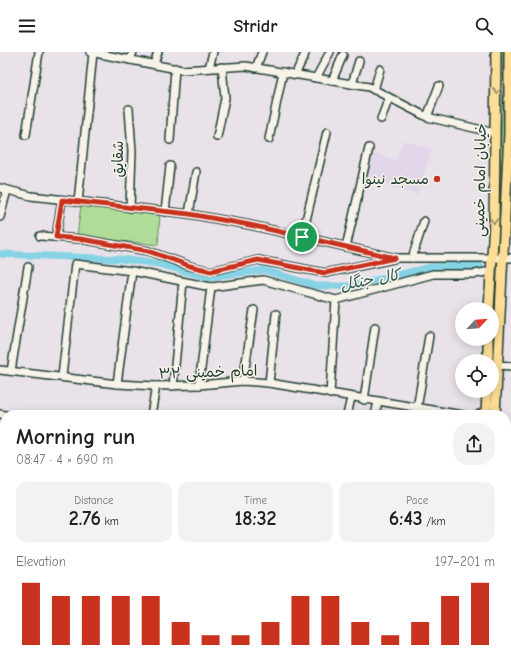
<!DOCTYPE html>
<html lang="en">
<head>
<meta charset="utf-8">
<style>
	body { margin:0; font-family:"Comic Neue","Playpen Sans Arabic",sans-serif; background:#f2f2f2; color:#202124; height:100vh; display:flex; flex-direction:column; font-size:15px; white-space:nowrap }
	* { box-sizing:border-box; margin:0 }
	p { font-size:13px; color:#757577 }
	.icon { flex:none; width:22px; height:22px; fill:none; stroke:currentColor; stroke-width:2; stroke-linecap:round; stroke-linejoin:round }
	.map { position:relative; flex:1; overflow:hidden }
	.sheet { position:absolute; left:0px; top:358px; width:511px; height:256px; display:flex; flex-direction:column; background:#fff; border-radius:16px 16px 0 0; box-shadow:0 2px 10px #0003 }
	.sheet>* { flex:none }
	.needle { width:26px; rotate:64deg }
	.tools { position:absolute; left:455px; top:250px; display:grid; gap:8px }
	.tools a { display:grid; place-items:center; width:44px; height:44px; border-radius:50%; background:#fff; box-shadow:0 2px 10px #0003; font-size:20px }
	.pin { position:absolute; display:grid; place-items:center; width:34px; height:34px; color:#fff; margin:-17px; border:2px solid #fff; border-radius:50%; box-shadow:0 1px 4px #0007 }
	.round { display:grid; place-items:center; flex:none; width:42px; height:42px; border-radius:16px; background:#f2f2f2 }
	.summary { display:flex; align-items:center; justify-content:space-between; height:68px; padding:0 16px }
	h1 { font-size:22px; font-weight:700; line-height:30px }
	.figures { display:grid; grid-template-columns:repeat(3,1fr); gap:6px; height:68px; padding:4px 16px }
	.figures div { display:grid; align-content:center; border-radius:10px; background:#f2f2f2; text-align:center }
	.figures b { font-size:20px; font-weight:700 }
	.figures small { font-size:11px; font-weight:400 }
	.figures p { font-size:11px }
	.chart { height:112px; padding:8px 16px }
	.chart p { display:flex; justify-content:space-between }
	.chart svg { width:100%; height:72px; margin-top:4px; stroke:#c8321e; stroke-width:6 }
	header { display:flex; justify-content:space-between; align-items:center; height:52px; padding:0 16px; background:#fff; font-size:18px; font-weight:700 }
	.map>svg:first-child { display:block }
	.built { fill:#e1d6ea }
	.green { fill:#b0dc9a; stroke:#688c67 }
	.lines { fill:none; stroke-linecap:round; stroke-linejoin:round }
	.canal { stroke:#85d3e4; stroke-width:7 }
	.minor-casing { stroke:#1f3d34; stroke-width:10 }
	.major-casing { stroke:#1f3d34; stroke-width:12 }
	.minor { stroke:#f7f3e8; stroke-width:7 }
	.major { stroke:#fedd96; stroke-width:9 }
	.oneway { stroke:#8e8d65 }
	.route-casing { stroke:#fff; stroke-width:8 }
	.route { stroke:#c8321e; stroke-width:5 }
	.poi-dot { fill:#c8321e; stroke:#f7f3e8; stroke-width:1.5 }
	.labels { text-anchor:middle; stroke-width:3; stroke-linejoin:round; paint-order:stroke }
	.street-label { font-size:15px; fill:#1f3d34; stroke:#f7f3e8 }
	.poi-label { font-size:15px; fill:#1f3d34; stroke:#f7f3e8; text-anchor:end }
	.water-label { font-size:16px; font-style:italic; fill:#335b57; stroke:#f7f3e8 }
</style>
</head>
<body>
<header><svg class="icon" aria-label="menu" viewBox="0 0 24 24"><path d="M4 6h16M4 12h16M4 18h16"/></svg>Stridr<svg class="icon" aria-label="search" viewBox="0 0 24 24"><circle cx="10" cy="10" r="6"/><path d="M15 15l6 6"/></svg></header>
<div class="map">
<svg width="511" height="614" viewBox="0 0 511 614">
	<rect width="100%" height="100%" fill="#eae2e9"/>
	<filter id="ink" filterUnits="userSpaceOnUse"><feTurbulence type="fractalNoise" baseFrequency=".025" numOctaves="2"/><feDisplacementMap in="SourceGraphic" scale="8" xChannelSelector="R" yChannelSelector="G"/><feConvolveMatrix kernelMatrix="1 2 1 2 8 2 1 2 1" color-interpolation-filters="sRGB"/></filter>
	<g filter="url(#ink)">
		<!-- built -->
		<polygon class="built" points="403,88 432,97 417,143 364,125 371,100 396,108"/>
		<!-- green -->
		<g class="green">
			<polygon points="502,0 504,0 506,36 499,173 498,173 503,36"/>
			<polygon points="81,153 160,163 158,193 77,184"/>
			<polygon points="506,480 511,481 511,522 506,522"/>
			<polygon points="0,537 5,538 5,609 100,609 100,614 0,614"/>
		</g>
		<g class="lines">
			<!-- canal -->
			<polyline class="canal" points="0,202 121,207 159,212 207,225 264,218 317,234 351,234 431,215 480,213"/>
			<defs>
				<g id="minor">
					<polyline points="90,0 182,18 246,14 369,35 427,65 495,81"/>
					<polyline points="130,8 133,0"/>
					<polyline points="154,12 158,0"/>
					<polyline points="209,16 213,0"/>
					<polyline points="256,16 262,0"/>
					<polyline points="295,23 305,2"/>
					<polyline points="316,26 330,0"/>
					<polyline points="332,29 343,3"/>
					<polyline points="352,32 359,9"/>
					<polyline points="374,38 380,17"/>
					<polyline points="129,57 132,99 130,156"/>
					<polyline points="427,65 439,34"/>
					<polyline points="381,67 389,46"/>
					<polyline points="26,83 39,0"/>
					<polyline points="217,85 225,46 222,15"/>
					<polyline points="269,87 283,20"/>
					<polyline points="170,88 175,16"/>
					<polyline points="0,136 31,144 189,162 250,173 395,206 511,206"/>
					<polyline points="78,150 93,1"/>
					<polyline points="165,160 170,114"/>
					<polyline points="189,162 196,120"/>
					<polyline points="0,165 7,138"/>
					<polyline points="40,184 81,187 148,199 190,214 211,219 258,208 325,221 393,207"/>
					<polyline points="56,185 62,148"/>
					<polyline points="302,185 327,80"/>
					<polyline points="346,195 369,96"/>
					<polyline points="412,206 424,169"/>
					<polyline points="497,313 511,314"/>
					<polyline points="0,318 117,332 156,334 199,333 243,329 269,331 463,363"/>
					<polyline points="11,319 28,215"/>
					<polyline points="62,324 75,212 132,219 211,235 263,228 336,248 433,222 475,222 491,219"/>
					<polyline points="243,329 254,258"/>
					<polyline points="269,331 276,262"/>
					<polyline points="117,332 132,219"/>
					<polyline points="199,333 211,235"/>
					<polyline points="173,334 183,230"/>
					<polyline points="330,342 336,248"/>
					<polyline points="364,348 375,275"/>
					<polyline points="417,357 429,284"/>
					<polyline points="0,362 5,363"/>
					<polyline points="151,363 156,334"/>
					<polyline points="347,363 351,346"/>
					<polyline points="375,363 378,350"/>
					<polyline points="477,363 486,359"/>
					<polyline points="506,401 511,402"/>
					<polyline points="0,436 5,437"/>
					<polyline points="506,476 511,477"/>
					<polyline points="0,487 5,488"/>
					<polyline points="506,607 511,607"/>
					<polyline points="156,614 157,609"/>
					<polyline points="220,614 220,609"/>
					<polyline points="259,614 259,609"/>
					<polyline points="386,614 386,609"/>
				</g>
				<g id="major">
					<polyline points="489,257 494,170 496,0"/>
					<polyline points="488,309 488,287"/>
					<polyline points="486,363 487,339"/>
					<polyline points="495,363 509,81 509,0"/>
					<polyline points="474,614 474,609"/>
					<polyline points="483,614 483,609"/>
				</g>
			</defs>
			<!-- minor casing -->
			<use href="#minor" class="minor-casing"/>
			<!-- major casing -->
			<use href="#major" class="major-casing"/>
			<!-- minor -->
			<use href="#minor" class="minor"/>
			<!-- major -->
			<use href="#major" class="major"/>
		</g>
		<!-- one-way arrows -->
		<defs><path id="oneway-chevron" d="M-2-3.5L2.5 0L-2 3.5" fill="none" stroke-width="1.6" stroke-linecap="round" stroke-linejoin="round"/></defs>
		<g class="oneway">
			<use href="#oneway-chevron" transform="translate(497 39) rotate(92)"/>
			<use href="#oneway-chevron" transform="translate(494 169) rotate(91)"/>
		</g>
	</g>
	<g class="lines" filter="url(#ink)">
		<defs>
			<polygon id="route" points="62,148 189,162 250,173 395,206 325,221 258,208 211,219 190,214 148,199 81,187 56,185"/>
		</defs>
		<!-- route casing -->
		<use href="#route" class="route-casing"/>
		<!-- route -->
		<use href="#route" class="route"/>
	</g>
	<!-- markers -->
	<circle class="poi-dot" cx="437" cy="127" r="4"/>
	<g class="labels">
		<!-- street labels -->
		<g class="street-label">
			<text transform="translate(118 107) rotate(-90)" y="5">شقایق</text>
			<text transform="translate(480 128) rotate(-89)" y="5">خیابان امام خمینی</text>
			<text transform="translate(208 320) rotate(-2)" y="5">امام خمینی ۳۲</text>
		</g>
		<!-- poi labels -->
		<g class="poi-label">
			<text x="429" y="132">مسجد نینوا</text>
		</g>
		<!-- water labels -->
		<g class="water-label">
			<text transform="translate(370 227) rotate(-10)" y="6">کال جنگل</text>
		</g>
	</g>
</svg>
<div class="tools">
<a><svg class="needle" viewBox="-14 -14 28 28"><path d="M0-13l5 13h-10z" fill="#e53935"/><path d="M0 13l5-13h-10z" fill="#757577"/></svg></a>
<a><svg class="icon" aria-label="locate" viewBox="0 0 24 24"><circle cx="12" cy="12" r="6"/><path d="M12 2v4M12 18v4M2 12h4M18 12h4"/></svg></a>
</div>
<div class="pin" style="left:302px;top:185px;background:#1e9e55"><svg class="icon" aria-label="arrive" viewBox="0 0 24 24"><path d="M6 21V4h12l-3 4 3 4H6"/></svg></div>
<section class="sheet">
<div class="summary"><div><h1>Morning run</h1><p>08:47 · 4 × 690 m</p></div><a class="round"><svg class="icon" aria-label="share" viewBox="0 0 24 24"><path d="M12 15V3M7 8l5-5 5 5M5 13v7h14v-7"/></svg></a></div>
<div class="figures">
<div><p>Distance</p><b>2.76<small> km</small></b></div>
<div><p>Time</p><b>18:32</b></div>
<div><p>Pace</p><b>6:43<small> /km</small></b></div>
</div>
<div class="chart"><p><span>Elevation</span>197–201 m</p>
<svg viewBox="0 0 160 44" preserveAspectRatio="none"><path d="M5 44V6M15 44V14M25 44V14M35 44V14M45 44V14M55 44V30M65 44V38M75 44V38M85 44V30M95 44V14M105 44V14M115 44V30M125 44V38M135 44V30M145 44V14M155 44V6"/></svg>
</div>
</section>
</div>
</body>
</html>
